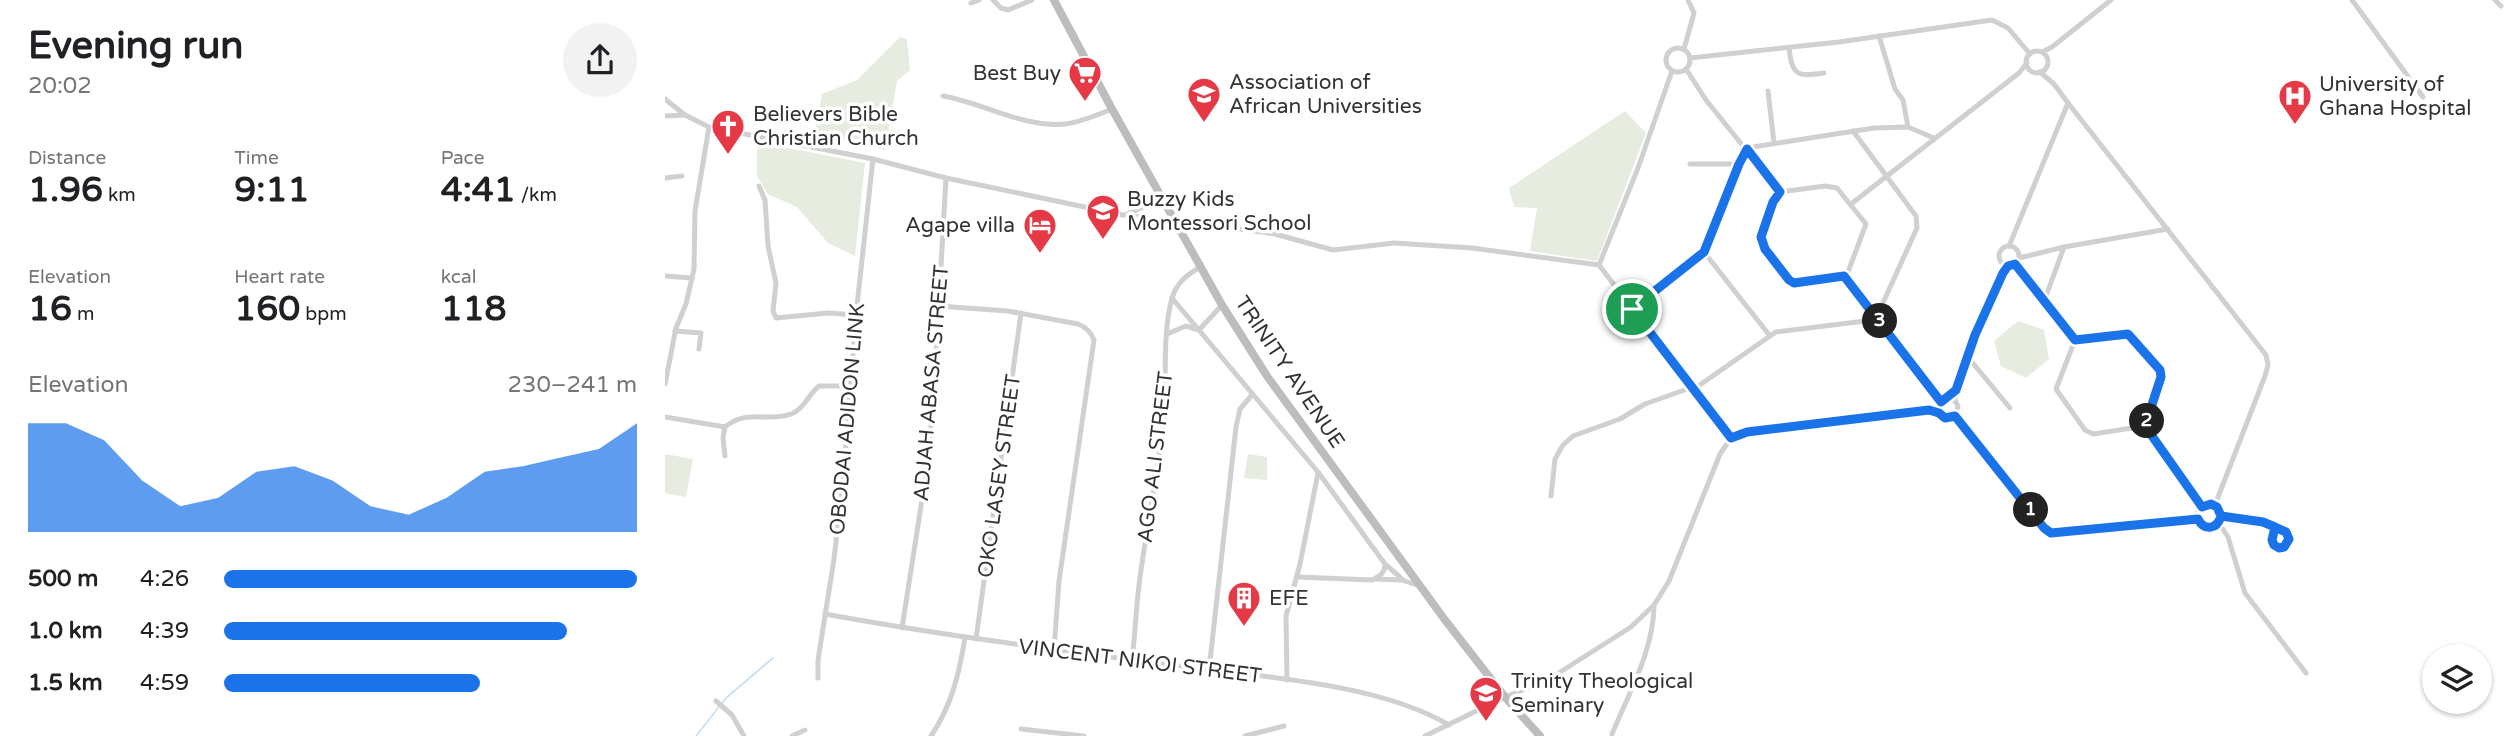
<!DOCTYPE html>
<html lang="en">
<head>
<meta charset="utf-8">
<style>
	body { margin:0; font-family:"Varela Round",sans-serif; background:#f2f2f2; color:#202124; height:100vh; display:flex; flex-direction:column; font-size:26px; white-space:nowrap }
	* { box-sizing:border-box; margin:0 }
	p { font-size:23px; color:#757577 }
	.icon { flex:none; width:38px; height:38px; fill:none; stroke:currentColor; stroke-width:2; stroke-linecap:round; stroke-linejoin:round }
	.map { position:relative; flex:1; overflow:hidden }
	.panel { display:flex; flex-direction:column; background:#fff; width:665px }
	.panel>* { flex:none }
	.controls { position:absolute; left:1757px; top:644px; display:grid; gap:14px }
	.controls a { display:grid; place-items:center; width:70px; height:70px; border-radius:50%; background:#fff; box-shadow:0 2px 5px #0004; font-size:35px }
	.pin { position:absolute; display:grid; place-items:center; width:60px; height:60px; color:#fff; margin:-30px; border:4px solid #fff; border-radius:50%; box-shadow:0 2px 7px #0007 }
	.km { position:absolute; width:35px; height:35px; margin:-18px; border-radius:50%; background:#222; color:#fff; font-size:19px; line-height:35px; text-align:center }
	.round { display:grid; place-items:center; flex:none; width:74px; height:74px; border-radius:37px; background:#f2f2f2 }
	.summary { display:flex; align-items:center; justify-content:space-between; height:119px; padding:0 28px }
	h1 { font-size:38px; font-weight:700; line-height:52px }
	.figures { display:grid; grid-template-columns:repeat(3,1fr); gap:10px; height:119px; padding:7px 28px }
	.figures div { display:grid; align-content:center }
	.figures b { font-size:35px; font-weight:700 }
	.figures small { font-size:19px; font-weight:400 }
	.figures p { font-size:19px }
	.chart { height:196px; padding:14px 28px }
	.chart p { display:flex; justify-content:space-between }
	.chart svg { width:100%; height:126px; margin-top:7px; fill:#1a73e8; opacity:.7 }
	ul { padding:0 28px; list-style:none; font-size:23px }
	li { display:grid; grid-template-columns:112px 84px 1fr; align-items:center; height:52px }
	li i { height:18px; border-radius:9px; background:#1a73e8 }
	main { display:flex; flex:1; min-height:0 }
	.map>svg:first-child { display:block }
	.green { fill:#e6ecdf }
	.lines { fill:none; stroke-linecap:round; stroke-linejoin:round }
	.stream { stroke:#cfe2ee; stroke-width:2 }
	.street { stroke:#d0d0d0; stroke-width:5 }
	.secondary { stroke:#bdbdbd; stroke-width:8 }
	.route-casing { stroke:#fff; stroke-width:14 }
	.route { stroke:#1a73e8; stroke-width:9 }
	.labels { text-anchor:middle; stroke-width:7; stroke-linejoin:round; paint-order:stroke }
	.poi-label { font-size:21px; fill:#333; stroke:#fff; text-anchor:start }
	.street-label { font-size:21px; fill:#333; stroke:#fff }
</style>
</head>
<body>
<main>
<section class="panel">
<div class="summary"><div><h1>Evening run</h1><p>20:02</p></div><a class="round"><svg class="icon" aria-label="share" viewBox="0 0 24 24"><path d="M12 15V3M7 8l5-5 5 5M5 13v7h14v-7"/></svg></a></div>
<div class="figures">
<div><p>Distance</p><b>1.96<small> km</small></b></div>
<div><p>Time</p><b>9:11</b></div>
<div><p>Pace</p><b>4:41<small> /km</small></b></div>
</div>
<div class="figures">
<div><p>Elevation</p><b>16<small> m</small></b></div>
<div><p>Heart rate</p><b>160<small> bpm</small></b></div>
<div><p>kcal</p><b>118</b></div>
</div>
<div class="chart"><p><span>Elevation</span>230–241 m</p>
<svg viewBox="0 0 160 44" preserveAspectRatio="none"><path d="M0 44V6L10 6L20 12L30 26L40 35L50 32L60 23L70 21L80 26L90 35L100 38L110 32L120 23L130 21L140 18L150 15L160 6V44z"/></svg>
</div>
<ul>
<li><b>500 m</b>4:26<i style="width:100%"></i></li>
<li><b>1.0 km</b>4:39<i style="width:83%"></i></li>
<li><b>1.5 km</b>4:59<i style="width:62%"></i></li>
</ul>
</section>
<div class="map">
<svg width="1848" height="736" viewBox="0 0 1848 736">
	<rect width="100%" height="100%" fill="#fff"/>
	<!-- green -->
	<g class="green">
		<polygon points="235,37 242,39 245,70 232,81 220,150 150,132 157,94 192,80"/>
		<polygon points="960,111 981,133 932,261 865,251 872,208 849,207 844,188"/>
		<polygon points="92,142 200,163 190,256 163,243 132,207 103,194 92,176"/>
		<polygon points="1353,321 1379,330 1384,359 1361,378 1336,366 1329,341"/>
		<polygon points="0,454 28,459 21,497 0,493"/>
		<polygon points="583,454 602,457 602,480 579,478"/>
	</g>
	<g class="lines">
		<!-- stream -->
		<polyline class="stream" points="31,736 61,698 108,658"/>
		<!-- street -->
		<g class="street">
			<polyline points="328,0 336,8 343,10 367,0"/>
			<polyline points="1687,0 1758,97"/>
			<polyline points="1830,0 1836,6"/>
			<polyline points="306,3 314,0"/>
			<polyline points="1214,36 1230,89 1238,100 1243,127"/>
			<circle cx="1013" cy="60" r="12"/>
			<path d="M 1124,48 C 1127,76 1133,77 1159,73"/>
			<polyline points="1019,49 1029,13 1023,0"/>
			<circle cx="1372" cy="62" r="11"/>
			<polyline points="1377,52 1387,47 1446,0"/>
			<polyline points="1025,58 1174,42 1327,20 1343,28 1365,54"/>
			<polyline points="1021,69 1041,100 1115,192"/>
			<polyline points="1103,91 1109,143"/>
			<path d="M 278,96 C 319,103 358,128 400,124 C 416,122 432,115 447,109"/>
			<path d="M 0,99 L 20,115 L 44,127 L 208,159 L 281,178 L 458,215 C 480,217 495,219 514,231"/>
			<polyline points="1403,103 1601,355 1603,365 1600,376 1550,505"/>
			<polyline points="0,116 20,115"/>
			<polyline points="1188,131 1251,216 1252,228 1212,316 1200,321 1111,332 1105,336 1039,252 1079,153 1088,147 1209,128 1243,127 1269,138"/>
			<polyline points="1025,164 1074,164"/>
			<polyline points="0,178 17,176"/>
			<polyline points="94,186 100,200 103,246 111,283 108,311 111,318 163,313 191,315"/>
			<polygon points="1160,186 1172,188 1201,224 1183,272 1179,276 1129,283 1124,280 1100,249 1096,237 1108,202 1115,192"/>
			<polyline points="1186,204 1354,73 1362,63"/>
			<polyline points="462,214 481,206 496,196"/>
			<polyline points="510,220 610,234 668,250 729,243 807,248 934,265"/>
			<polyline points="1344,246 1403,103 1389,84 1375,72"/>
			<circle cx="1344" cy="256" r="10"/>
			<polyline points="1354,258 1399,247 1503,229"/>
			<polyline points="1350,264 1410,340 1463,334 1495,370 1496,377 1480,426 1537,507"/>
			<polyline points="934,265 1066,438"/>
			<polyline points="934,265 973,168 1007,71"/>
			<polyline points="0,276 27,278"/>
			<polyline points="1179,276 1276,402"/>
			<path d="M 507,298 L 653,472 L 720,564 C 720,573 715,576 707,580 L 633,577"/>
			<polyline points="1380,299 1399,247"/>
			<path d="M 273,306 L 343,311 L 413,324 C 421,327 426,332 429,340 L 394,581 L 389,650"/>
			<polyline points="967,309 1039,252"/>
			<polyline points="10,331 36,333 34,349"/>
			<polyline points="502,334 521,326 534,330 557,305"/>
			<polyline points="1410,340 1391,389 1420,430 1428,434 1480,426"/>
			<polyline points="1302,356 1345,408"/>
			<polyline points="0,384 11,328 21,304 29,269 30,211 44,127"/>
			<polyline points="1029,389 1105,336"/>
			<polyline points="1282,398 1290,401 1293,406 1290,416 1283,418 1277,416 1273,407 1276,402 1290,391"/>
			<path d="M 1290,401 C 1294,357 1320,313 1337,273 L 1344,266"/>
			<polyline points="1290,416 1379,528 1386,533 1533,519"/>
			<polyline points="0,417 60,427"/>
			<path d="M 60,456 L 58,438 L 60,427 C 83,408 101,423 126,414 C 138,410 144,394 154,386 L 185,386"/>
			<polyline points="886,496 890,459 898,445 908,436 955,419 980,404 1028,387"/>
			<circle cx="1544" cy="516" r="12"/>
			<polyline points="1556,516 1598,522 1621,532 1624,539 1616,548 1609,545 1607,540 1610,527"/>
			<polyline points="1554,523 1563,537 1580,593 1641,673"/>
			<polyline points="720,564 736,578"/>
			<polyline points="710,579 737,580 755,586"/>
			<path d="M 160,614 C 280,636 401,651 522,667 C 601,677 715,684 784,725"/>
			<polyline points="237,628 261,474 268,406 281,178"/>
			<polyline points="311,639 356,313"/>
			<path d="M 467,660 C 470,635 471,610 474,585 C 481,528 494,472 499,415 C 502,376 497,335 507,298 C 512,282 522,275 535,267"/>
			<polyline points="544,670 571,427 575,409 587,395"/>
			<polyline points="153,678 153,660 169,559 178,482 191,315 208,159"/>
			<polyline points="622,680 621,616 635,564 653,473"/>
			<polyline points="51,701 67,715 79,736"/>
			<polyline points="356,729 419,736"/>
			<path d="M 947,734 C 964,693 989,649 989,605"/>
			<polyline points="127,736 140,730"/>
			<path d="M 266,736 C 287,705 294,674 300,638"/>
			<polyline points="580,736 619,726"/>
			<polyline points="760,736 840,697 881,681 966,627 989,605 1004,581 1055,454 1066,438 1082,432 1273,408"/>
		</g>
		<!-- secondary -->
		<polyline class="secondary" points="389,0 447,109 557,305 602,376 780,620 840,697 875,736"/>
	</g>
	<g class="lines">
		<defs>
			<path id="route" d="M 967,309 L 1066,438 L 1082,432 L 1264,410 L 1274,413 L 1280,418 L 1290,416 L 1379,528 L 1386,533 L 1533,519 C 1539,531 1552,530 1556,516 L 1598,522 C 1606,525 1614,529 1621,532 L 1624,539 L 1619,547 L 1614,548 L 1609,545 L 1607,540 L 1610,527 L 1598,522 L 1556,516 L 1552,507 L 1546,504 L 1537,507 L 1480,426 L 1496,377 L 1495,370 L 1463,334 L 1410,340 L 1350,264 L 1343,266 L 1338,273 L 1310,335 L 1291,390 L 1276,402 L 1179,276 L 1129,283 L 1124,280 L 1100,249 L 1096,237 L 1108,202 L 1115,192 L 1082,149 L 1074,164 L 1039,252 L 967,309"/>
		</defs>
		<!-- route casing -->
		<use href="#route" class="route-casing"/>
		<!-- route -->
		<use href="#route" class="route"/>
	</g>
	<!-- icons -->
	<defs>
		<symbol id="supermarket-pin" viewBox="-11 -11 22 30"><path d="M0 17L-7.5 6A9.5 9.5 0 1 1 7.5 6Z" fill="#e63946" stroke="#fff"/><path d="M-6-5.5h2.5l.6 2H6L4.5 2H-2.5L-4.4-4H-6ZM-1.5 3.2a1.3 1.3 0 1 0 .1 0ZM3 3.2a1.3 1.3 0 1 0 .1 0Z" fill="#fff"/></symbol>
		<symbol id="university-pin" viewBox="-11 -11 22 30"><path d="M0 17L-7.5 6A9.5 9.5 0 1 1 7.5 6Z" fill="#e63946" stroke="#fff"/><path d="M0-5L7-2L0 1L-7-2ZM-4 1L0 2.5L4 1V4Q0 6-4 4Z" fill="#fff"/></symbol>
		<symbol id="hospital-pin" viewBox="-11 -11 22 30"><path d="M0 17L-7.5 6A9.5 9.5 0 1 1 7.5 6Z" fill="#e63946" stroke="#fff"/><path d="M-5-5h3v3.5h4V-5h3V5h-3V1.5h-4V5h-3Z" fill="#fff"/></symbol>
		<symbol id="church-pin" viewBox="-11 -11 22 30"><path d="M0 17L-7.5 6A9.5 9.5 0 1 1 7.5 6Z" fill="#e63946" stroke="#fff"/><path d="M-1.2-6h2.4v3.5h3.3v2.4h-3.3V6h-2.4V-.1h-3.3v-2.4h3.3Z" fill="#fff"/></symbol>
		<symbol id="school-pin" viewBox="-11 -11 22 30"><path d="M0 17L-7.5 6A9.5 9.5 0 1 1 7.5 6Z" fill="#e63946" stroke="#fff"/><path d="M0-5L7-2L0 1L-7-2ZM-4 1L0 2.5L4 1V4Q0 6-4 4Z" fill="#fff"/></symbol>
		<symbol id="hotel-pin" viewBox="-11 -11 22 30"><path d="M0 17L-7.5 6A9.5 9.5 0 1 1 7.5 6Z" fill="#e63946" stroke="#fff"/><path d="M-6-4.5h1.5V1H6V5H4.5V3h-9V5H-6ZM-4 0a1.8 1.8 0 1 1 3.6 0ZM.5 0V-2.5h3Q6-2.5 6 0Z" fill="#fff"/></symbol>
		<symbol id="building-pin" viewBox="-11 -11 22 30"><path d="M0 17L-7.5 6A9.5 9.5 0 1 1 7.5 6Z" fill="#e63946" stroke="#fff"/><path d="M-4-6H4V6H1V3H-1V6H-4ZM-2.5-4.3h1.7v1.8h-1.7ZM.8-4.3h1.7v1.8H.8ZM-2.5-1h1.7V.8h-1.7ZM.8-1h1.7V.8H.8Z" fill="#fff"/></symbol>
	</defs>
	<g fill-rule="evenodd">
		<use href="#supermarket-pin" x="401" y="54" width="38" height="52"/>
		<use href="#university-pin" x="520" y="75" width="38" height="52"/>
		<use href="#hospital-pin" x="1611" y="77" width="38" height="52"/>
		<use href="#church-pin" x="44" y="107" width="38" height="52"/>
		<use href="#school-pin" x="419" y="192" width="38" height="52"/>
		<use href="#hotel-pin" x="356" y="206" width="38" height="52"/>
		<use href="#building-pin" x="560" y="579" width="38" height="52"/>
		<use href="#school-pin" x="802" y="674" width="38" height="52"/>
	</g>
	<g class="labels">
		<!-- poi labels -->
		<g class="poi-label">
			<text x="396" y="80" text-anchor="end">Best Buy</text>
			<text x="564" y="89">Association of<tspan x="564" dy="24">African Universities</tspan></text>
			<text x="1654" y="91">University of<tspan x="1654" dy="24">Ghana Hospital</tspan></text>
			<text x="88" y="121">Believers Bible<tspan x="88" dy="24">Christian Church</tspan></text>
			<text x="462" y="206">Buzzy Kids<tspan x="462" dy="24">Montessori School</tspan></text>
			<text x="350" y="232" text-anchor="end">Agape villa</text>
			<text x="604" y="605">EFE</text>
			<text x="846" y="688">Trinity Theological<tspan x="846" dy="24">Seminary</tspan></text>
		</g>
		<!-- street labels -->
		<g class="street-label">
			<text transform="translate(625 372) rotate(56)" y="7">TRINITY AVENUE</text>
			<text transform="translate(266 383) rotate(-85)" y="7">ADJAH ABASA STREET</text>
			<text transform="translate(182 419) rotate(-85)" y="7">OBODAI ADIDON LINK</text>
			<text transform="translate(490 457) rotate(-83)" y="7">AGO ALI STREET</text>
			<text transform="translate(334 476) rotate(-82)" y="7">OKO LASEY STREET</text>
			<text transform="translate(475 661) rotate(7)" y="7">VINCENT NIKOI STREET</text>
		</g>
	</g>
</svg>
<div class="controls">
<a><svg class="icon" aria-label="layers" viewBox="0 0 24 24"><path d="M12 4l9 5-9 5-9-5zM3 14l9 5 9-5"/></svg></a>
</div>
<div class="pin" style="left:967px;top:309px;background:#1e9e55"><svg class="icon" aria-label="arrive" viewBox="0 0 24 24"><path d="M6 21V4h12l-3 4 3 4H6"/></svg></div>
<b class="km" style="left:1366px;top:510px">1</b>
<b class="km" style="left:1482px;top:421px">2</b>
<b class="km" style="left:1215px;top:321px">3</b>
</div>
</main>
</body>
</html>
